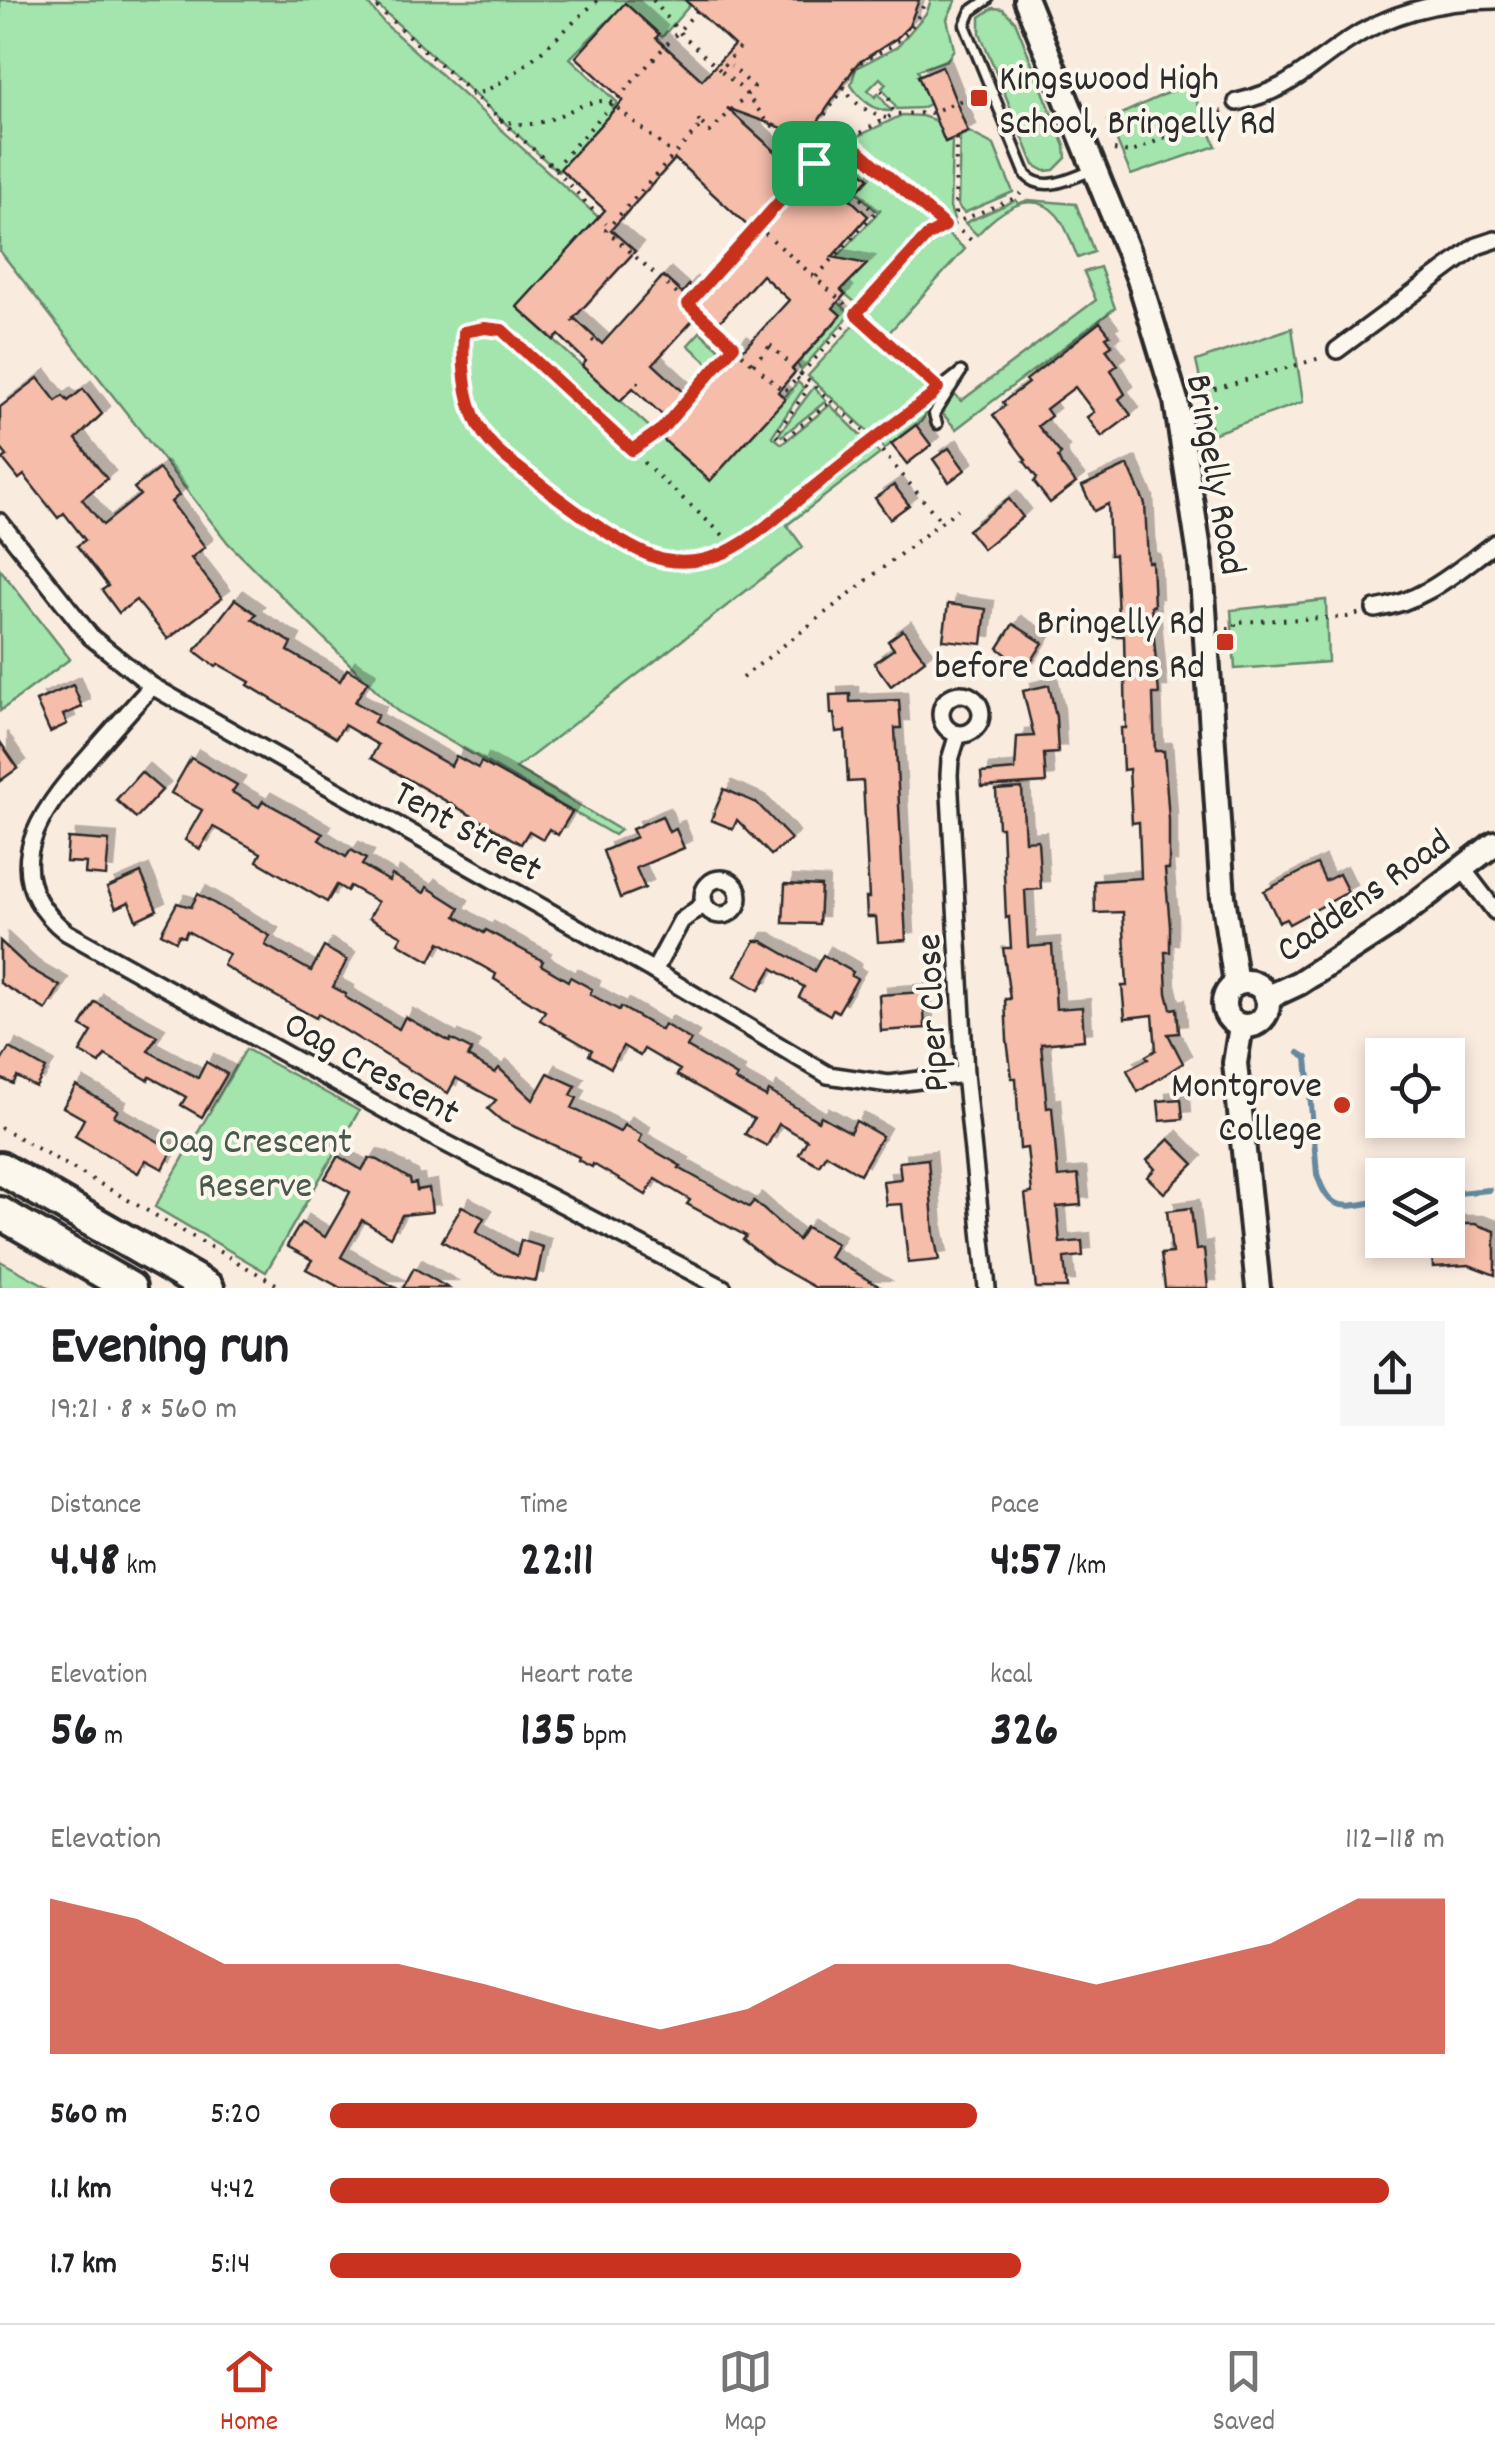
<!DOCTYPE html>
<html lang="en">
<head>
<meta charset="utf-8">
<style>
	body { margin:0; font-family:Dekko,sans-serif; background:#f6f6f6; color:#202124; height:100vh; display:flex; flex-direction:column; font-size:38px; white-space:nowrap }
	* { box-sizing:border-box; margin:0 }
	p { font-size:32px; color:#757577 }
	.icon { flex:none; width:55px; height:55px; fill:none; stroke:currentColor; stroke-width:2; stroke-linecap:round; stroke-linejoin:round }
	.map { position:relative; height:1288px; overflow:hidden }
	.panel { display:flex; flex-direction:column; background:#fff; flex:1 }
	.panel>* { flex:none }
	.buttons { position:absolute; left:1365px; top:1038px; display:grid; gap:20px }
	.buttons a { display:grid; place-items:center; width:100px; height:100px; border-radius:0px; background:#fff; box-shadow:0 5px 15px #0003; font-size:50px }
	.pin { position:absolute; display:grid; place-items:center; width:85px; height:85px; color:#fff; margin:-42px; border-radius:20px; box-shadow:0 5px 15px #0006 }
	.round { display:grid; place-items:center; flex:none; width:105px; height:105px; border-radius:0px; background:#f6f6f6 }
	.head { display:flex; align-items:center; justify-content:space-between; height:170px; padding:0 50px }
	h1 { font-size:55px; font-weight:700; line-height:75px }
	.figures { display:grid; grid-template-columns:repeat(3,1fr); gap:15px; height:170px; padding:10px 50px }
	.figures div { display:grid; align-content:center }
	.figures b { font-size:50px; font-weight:700 }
	.figures small { font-size:28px; font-weight:400 }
	.figures p { font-size:28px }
	.chart { height:280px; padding:20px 50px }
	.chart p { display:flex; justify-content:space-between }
	.chart svg { width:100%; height:180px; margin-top:10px; fill:#c8321e; opacity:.7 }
	ul { padding:0 50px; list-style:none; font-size:32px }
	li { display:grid; grid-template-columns:160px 120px 1fr; align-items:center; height:75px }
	li i { height:25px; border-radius:12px; background:#c8321e }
	.tab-bar { display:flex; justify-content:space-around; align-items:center; height:140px; border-top:2px solid #e0e0e0; background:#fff; font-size:28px; color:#757577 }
	.tab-bar a { display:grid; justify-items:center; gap:5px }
	.tab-bar .current { color:#c8321e }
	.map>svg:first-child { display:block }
	.green { fill:#a4e4ad; stroke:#68886c; stroke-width:2.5 }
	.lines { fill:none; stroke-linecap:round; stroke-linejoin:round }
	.stream { stroke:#65899f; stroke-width:6 }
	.building { fill:#f5bdaa; stroke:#2b2b2b; stroke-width:2.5; fill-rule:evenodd; filter:url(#shadow) }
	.lane-casing { stroke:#2b2b2b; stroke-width:15 }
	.street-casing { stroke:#2b2b2b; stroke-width:22 }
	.secondary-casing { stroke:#2b2b2b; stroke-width:30 }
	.highway-casing { stroke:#2b2b2b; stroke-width:38 }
	.path { stroke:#2b2b2b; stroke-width:4; stroke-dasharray:2.5 8; stroke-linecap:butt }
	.lane { stroke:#fbf7ec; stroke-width:8 }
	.street { stroke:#fbf7ec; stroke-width:15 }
	.secondary { stroke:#fbf7ec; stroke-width:22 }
	.highway { stroke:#fbf7ec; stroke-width:30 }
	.route-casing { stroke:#fff; stroke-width:20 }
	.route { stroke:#c8321e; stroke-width:12 }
	.poi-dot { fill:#c8321e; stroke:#fbf7ec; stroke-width:4 }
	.labels { text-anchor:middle; stroke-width:8; stroke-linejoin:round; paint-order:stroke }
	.poi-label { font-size:38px; fill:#2b2b2b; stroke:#fbf7ec; text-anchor:end }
	.street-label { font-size:38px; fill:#2b2b2b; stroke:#fbf7ec }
	.park-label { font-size:38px; fill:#49594c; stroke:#fbf7ec }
</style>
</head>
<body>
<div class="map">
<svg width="1495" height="1288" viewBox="0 0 1495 1288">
	<defs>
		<filter id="shadow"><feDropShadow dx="8" dy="-8" stdDeviation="0" flood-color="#0004"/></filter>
	</defs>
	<rect width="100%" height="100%" fill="#faebdf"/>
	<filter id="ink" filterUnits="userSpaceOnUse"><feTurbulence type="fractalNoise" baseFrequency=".01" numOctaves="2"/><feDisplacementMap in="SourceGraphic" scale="20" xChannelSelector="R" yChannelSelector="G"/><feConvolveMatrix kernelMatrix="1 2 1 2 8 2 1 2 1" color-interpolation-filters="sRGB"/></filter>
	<g filter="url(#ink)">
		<!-- green -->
		<g class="green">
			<polygon points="0,0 365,0 385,24 606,224 517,307 709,481 798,382 804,388 772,436 782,444 830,405 880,454 787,525 803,547 516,768 620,830 614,835 397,711 228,543 0,251"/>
			<polygon points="372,0 685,0 690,5 662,37 625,4 570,58 617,102 610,114 558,172"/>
			<path d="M 931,0 L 956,0 L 947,19 L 954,49 L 947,60 L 918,70 L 929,104 L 921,108 L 897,109 L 882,88 L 886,84 L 880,78 L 868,90 L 875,97 L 878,93 L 891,111 C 875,112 860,99 851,85 L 856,68 L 897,47 L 927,12 Z"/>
			<polygon points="993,8 1003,9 1015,21 1065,146 1066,158 1054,170 1045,171 1034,165 980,33 980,17"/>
			<polygon points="1189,83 1216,146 1131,175 1108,120"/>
			<polygon points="902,115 922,116 937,121 945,142 952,139 950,208 954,219 945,223 852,139"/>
			<polygon points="969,132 994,145 1013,192 964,213 958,206 960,136"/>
			<polygon points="847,142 938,225 923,234 857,304 822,274 881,209 876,211 857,192 868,178 840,153 827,167 823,163"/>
			<path d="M 1016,200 L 1018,204 L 1028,200 L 1076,204 L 1094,252 L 1078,258 C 1072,245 1067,226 1057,215 C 1031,186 997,213 977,235 L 965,223 Z"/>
			<path d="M 944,231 L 965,249 L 885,337 L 863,316 C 883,286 913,249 944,231 Z"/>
			<polygon points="1100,267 1115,308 956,429 943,414 944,407 954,394 961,401 1096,300 1084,272"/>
			<polygon points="838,302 851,314 801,370 797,364 841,316 832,307"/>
			<polygon points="858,321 933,389 872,435 808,376"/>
			<polygon points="1292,328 1303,402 1212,434 1196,361"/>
			<polygon points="700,332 723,352 710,365 688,345"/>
			<polygon points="814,387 826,401 782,436 779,434"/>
			<polygon points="939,394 921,422 884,449 877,440"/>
			<polygon points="0,569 70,659 0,711"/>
			<polygon points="1326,600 1328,662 1235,669 1231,610"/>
			<polygon points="246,1049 359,1111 266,1272 155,1207"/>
			<polygon points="0,1261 50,1288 0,1288"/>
		</g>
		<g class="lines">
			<!-- stream -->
			<g class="stream">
				<path d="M 1299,1053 L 1307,1058 L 1317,1174 C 1330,1216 1346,1206 1382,1201"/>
				<polyline points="1448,1194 1489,1190"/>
			</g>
		</g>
		<!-- building -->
		<g class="building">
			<path d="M 685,0 L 919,0 L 909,26 L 897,38 L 857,64 L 817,123 L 806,133 L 799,134 L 727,108 L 807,180 L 818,169 L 822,173 L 840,153 L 869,178 L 850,199 L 868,216 L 832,257 L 867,264 L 841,290 L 845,294 L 833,308 L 841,315 L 792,369 L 795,372 L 778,392 L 785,399 L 710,481 L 657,434 L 669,421 L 633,388 L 620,401 L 582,366 L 586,361 L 559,335 L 554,340 L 517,307 L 605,210 L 560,169 L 623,100 L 576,57 L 625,3 L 659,34 L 656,38 L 702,80 L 734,45 ZM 675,159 L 750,228 L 694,290 L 689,285 L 682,293 L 663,276 L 602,344 L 574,318 L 635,251 L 611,230 ZM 762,275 L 789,300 L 744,349 L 739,344 L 690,398 L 653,364 L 696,317 L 711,331 Z"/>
			<polygon points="942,66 968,132 945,142 918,76"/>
			<polygon points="1100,322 1110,335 1106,337 1112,345 1106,349 1118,365 1111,370 1125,394 1119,399 1131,415 1102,437 1087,417 1094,412 1075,387 1046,409 1051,416 1038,426 1061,454 1058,457 1062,466 1076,483 1050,503 1034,482 1037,478 1024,461 1026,460 993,415 1005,406 1003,402 1028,383 1026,380"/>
			<polygon points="38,378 56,401 63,396 68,401 83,389 102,414 76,439 107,479 82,499 103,525 140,495 134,488 159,469 179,495 171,502 205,547 191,558 222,598 168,639 136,600 119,613 102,590 108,586 77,546 85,540 64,513 58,518 24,475 19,479 3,459 7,456 0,447 0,407"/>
			<polygon points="916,425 931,445 907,464 891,444"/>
			<polygon points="949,448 965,470 949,482 933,459"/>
			<polygon points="1128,465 1145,504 1148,562 1152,562 1154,606 1151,606 1159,694 1153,694 1155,751 1164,751 1169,820 1169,869 1165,869 1170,926 1170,952 1165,952 1167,993 1171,1009 1177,1008 1179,1033 1168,1034 1183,1063 1138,1092 1127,1070 1148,1059 1146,1056 1156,1050 1153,1015 1125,1018 1122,986 1127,986 1123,912 1095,913 1094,881 1141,878 1139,822 1132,823 1129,769 1123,770 1121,728 1126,728 1124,636 1114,636 1113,617 1118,617 1115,555 1110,555 1108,504 1094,511 1082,486"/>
			<polygon points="894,485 909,505 890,519 875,498"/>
			<polygon points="1009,499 1023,517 983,549 968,530"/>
			<polygon points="235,599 256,614 252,619 292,643 288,651 340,681 347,669 368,681 355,702 378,715 374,722 451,766 456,756 478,768 481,762 572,812 558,835 549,829 543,839 529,831 521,844 371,758 378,745 344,725 336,738 248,685 250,682 218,664 216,667 195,651"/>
			<polygon points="948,604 986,609 982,644 943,640"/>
			<polygon points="1013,624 1043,643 1026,670 998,648"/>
			<polygon points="903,630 925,660 891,686 874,663 894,649 888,641"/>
			<polygon points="73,685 82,707 63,715 67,724 50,732 36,701"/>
			<polygon points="1049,685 1056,717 1058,753 1044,754 1046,783 982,787 981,773 1015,770 1017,737 1034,736 1023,691"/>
			<polygon points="850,694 850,702 899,700 901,728 895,728 906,940 878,942 876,917 867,917 866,898 869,898 863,781 848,782 845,731 836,732 834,714 831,714 830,695"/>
			<polygon points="0,742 18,768 0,781"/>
			<polygon points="191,758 237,785 232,792 259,807 263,801 323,834 319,840 346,857 351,850 366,859 362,865 389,881 392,875 424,893 427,887 460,908 456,916 484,933 486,930 543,961 541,965 568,981 570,977 592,989 590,994 619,1010 621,1007 661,1030 664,1024 691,1040 687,1047 737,1076 735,1080 766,1097 769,1091 818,1121 821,1116 850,1132 856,1121 882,1136 860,1174 826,1154 819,1165 799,1154 807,1140 779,1124 767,1146 745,1134 754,1119 677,1075 680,1070 644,1049 640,1056 623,1046 611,1068 589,1055 592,1050 540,1020 545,1011 494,979 496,974 440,942 430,961 398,943 402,936 369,918 378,902 350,886 347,891 337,885 327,902 257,861 261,853 213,827 200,849 185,840 202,810 171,793"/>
			<polygon points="141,772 162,790 136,818 116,800"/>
			<polygon points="1022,788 1025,841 1038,840 1041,889 1025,890 1028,947 1052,945 1056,1009 1082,1007 1084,1040 1041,1044 1047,1108 1052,1107 1058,1177 1078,1175 1081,1205 1057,1207 1060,1243 1082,1241 1083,1256 1064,1258 1067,1288 1036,1288 1025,1194 1032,1193 1027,1148 1020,1149 1016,1078 1012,1078 1007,1040 1005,999 1010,999 1003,948 1011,948 1009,917 1006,918 1002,827 998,827 996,790"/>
			<polygon points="724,789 757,803 791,839 771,855 737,820 733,829 711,820"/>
			<polygon points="662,816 669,832 676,829 684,848 636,868 645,888 620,898 603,851 636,837 632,829"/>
			<polygon points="68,838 109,841 106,876 85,874 86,863 66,862"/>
			<polygon points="1317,864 1325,881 1339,874 1348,892 1289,924 1286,919 1279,922 1264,891"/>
			<polygon points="141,873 157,910 136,920 129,902 116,908 107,888"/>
			<polygon points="785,884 821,886 819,924 783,923"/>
			<polygon points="198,894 270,936 265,945 311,971 324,947 347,960 333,987 346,994 345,997 399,1029 405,1017 450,1042 451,1039 472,1050 468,1057 495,1073 499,1068 533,1100 548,1073 576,1086 571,1095 577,1098 572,1108 620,1132 624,1125 642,1135 639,1142 681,1166 679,1168 749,1207 754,1201 798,1240 806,1227 837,1244 829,1257 882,1288 816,1288 773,1264 743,1240 746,1236 687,1204 690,1200 655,1179 646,1195 593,1164 592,1167 578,1160 579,1157 502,1121 488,1109 496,1100 456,1078 448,1093 318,1014 316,1018 250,982 223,965 229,954 187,931 184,937 179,935 176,941 161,933 177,903 191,907"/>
			<polygon points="0,941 29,968 60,986 46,1010 0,983"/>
			<polygon points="755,941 762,941 814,971 823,955 853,972 851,976 857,979 838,1012 833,1009 830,1015 799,997 804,987 772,968 759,990 735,976"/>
			<polygon points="923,992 925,1028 881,1031 879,995"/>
			<polygon points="95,1002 157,1036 148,1051 176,1066 198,1078 206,1062 227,1074 202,1117 181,1105 186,1097 150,1077 148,1080 105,1055 100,1063 80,1052 92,1032 81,1026"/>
			<polygon points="9,1048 46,1069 36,1087 17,1077 13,1084 0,1078 0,1063"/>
			<polygon points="76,1086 118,1110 114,1116 173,1150 163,1169 146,1160 138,1173 75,1136 84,1119 63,1107"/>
			<polygon points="1181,1099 1183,1119 1160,1121 1158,1101"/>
			<polygon points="1169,1139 1194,1164 1164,1193 1147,1177 1155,1169 1147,1160"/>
			<polygon points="338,1156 362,1170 369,1158 378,1160 410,1179 411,1184 416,1183 417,1190 429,1188 432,1212 402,1215 390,1237 362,1220 341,1257 396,1288 341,1288 306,1269 312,1260 287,1246 301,1223 325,1237 344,1204 350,1192 325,1178"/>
			<polygon points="928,1159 934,1235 939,1260 908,1263 902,1204 886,1205 883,1181 901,1179 899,1162"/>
			<polygon points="462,1206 484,1218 476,1232 517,1256 521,1240 543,1247 536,1281 499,1274 442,1241"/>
			<polygon points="1191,1208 1196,1250 1204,1249 1208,1288 1165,1288 1161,1254 1172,1253 1167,1211"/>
			<polygon points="1448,1224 1475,1224 1495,1231 1495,1275 1469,1265 1433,1267 1431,1240 1448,1240"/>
			<polygon points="414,1268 448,1288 403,1288"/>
		</g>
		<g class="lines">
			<defs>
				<g id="lane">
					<path d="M 987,0 L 971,11 L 965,25 L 1026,175 C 1044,194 1070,178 1091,171"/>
					<path d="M 465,332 C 462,364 465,400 481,429 C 499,463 607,536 644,553 C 658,559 675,562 689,562 C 713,561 733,548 752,536 L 961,372"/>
					<polyline points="937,424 934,414 961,372"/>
				</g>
				<g id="street">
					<path d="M 1237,102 C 1289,90 1303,71 1346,42 C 1390,12 1442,0 1495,0"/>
					<polyline points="1337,350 1477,246 1495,240"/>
					<polyline points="0,522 91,637 152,686 654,971 828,1075 889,1084 965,1074"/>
					<path d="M 1375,609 C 1426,601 1455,572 1495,543"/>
					<path d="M 152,686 C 127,713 103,741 79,768 C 31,822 0,879 66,932 L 428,1134 L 723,1288"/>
					<circle cx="961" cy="714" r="20"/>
					<polyline points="958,734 950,760 949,775 965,1074 987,1288"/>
					<polyline points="1462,868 1495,911"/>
					<circle cx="721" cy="897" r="18"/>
					<polyline points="654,971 681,921 704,904"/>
				</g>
				<g id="secondary">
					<polyline points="1026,0 1139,279 1176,401 1201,563 1223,897 1236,984"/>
					<circle cx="1246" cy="1004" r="22"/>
					<polyline points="1267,998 1299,983 1387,926 1495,843"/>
					<polyline points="1241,1026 1235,1063 1258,1288"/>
				</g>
				<g id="highway">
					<polyline points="0,1168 208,1288"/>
					<polyline points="0,1213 130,1288"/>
				</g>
			</defs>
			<!-- lane casing -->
			<use href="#lane" class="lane-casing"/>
			<!-- street casing -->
			<use href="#street" class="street-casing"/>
			<!-- secondary casing -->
			<use href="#secondary" class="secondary-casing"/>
			<!-- highway casing -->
			<use href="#highway" class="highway-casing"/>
			<!-- path -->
			<g class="path">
				<polyline points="369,0 554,168 606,224"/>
				<polyline points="653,0 678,31 720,70"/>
				<polyline points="739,48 720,70 743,90 767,121 815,163"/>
				<polyline points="881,91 889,99 894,114"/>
				<path d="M 470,95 C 506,91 569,25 598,0"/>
				<path d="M 886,118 C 869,114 853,103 844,88 C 850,60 870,59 891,46 C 907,35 920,18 925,0"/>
				<path d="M 499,119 C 548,138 569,99 609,101 L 674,155"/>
				<polyline points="698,120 702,124 606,230 688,304 828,151 894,114 930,113 977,94"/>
				<polyline points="702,124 710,132 754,87 731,66"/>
				<polyline points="849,141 931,215 945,226 952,224 972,241"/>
				<polyline points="797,146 814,130 844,88"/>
				<polyline points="1114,150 1130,153 1225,110"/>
				<polyline points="816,162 824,170"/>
				<polyline points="554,168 697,11"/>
				<polyline points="952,224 955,216 956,137"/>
				<polyline points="952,224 1015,198 1022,192"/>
				<polyline points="757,226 856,314 927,236 945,226"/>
				<polyline points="816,277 875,213 855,193"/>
				<polyline points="688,304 753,364 750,367"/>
				<polyline points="572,320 579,328"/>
				<polyline points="476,329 502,330 539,361 587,410 599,416 643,462 724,536"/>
				<polyline points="592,340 600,346"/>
				<polyline points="770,345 801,374 856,314 927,379"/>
				<polyline points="753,364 773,343"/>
				<polyline points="762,372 784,392 801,374 866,433"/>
				<polyline points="797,378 808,389 775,435 783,440 831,401"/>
				<polyline points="637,382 642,386"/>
				<polyline points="1198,384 1203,383 1208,391 1324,357"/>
				<polyline points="633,449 662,429 734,346"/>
				<polyline points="882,451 940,520"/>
				<polyline points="1227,629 1235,629 1235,622 1347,617 1361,613"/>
				<polyline points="742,678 958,509"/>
				<polyline points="0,1127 283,1288"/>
			</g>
			<!-- lane -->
			<use href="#lane" class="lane"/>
			<!-- street -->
			<use href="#street" class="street"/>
			<!-- secondary -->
			<use href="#secondary" class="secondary"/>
			<!-- highway -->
			<use href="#highway" class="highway"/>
		</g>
	</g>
	<g class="lines" filter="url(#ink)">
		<defs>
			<path id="route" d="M 848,141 L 945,226 L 927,236 L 856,314 L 938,388 L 930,397 C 889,427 849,458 810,490 C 783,512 756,538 724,553 C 705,561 684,564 664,560 C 629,552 571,508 541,485 C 524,471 503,458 489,441 C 465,413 462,367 464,332 L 485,328 L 502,330 L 632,450 L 662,429 L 734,346 L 688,304 L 814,163 Z"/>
		</defs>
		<!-- route casing -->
		<use href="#route" class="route-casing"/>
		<!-- route -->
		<use href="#route" class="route"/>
	</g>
	<!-- markers -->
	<g class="poi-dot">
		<rect x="969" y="88" width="20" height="20" rx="5"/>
		<rect x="1215" y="632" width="20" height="20" rx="5"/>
		<circle cx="1342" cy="1105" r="10"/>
	</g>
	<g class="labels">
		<!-- poi labels -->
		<g class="poi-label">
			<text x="999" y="89" text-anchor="start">Kingswood High<tspan x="999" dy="44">School, Bringelly Rd</tspan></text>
			<text x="1205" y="633">Bringelly Rd<tspan x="1205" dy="44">before Caddens Rd</tspan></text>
			<text x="1322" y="1096">Montgrove<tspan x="1322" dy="44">College</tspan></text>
		</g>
		<!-- street labels -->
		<g class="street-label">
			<text transform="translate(1218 474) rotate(80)" y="13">Bringelly Road</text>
			<text transform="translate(469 829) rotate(30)" y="13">Tent Street</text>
			<text transform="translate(1362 894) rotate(-35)" y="13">Caddens Road</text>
			<text transform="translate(930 1013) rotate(-93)" y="13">Piper Close</text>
			<text transform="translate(373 1066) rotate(29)" y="13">Oag Crescent</text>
		</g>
		<!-- park labels -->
		<g class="park-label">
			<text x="255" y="1152">Oag Crescent<tspan x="255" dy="44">Reserve</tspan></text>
		</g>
	</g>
</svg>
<div class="buttons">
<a><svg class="icon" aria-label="locate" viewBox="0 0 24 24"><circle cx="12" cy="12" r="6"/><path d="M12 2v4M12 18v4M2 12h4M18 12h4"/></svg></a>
<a><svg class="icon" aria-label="layers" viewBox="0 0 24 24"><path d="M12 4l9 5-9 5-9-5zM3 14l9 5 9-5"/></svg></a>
</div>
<div class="pin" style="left:814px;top:163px;background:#1e9e55"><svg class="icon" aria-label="arrive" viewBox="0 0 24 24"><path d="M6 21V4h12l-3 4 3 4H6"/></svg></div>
</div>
<section class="panel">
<div class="head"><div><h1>Evening run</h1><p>19:21 · 8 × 560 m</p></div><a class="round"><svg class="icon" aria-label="share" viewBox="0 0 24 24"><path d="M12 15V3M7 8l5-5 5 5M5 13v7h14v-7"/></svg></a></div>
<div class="figures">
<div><p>Distance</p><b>4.48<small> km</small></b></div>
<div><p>Time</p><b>22:11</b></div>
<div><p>Pace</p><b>4:57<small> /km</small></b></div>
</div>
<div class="figures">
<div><p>Elevation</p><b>56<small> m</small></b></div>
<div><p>Heart rate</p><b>135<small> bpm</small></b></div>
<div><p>kcal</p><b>326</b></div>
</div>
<div class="chart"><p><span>Elevation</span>112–118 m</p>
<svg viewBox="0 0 160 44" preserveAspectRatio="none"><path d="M0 44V6L10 11L20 22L30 22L40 22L50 27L60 33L70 38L80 33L90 22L100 22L110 22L120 27L130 22L140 17L150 6L160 6V44z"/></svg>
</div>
<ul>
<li><b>560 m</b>5:20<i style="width:58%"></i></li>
<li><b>1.1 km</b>4:42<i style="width:95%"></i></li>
<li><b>1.7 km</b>5:14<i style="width:62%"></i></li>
</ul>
</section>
<nav class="tab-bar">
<a class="current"><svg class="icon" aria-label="home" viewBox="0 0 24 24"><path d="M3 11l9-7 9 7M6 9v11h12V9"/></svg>Home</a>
<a><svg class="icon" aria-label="map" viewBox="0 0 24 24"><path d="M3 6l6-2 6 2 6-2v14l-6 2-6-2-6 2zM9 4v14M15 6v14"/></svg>Map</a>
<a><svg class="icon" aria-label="saved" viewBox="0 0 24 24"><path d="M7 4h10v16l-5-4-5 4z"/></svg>Saved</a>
</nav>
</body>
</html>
